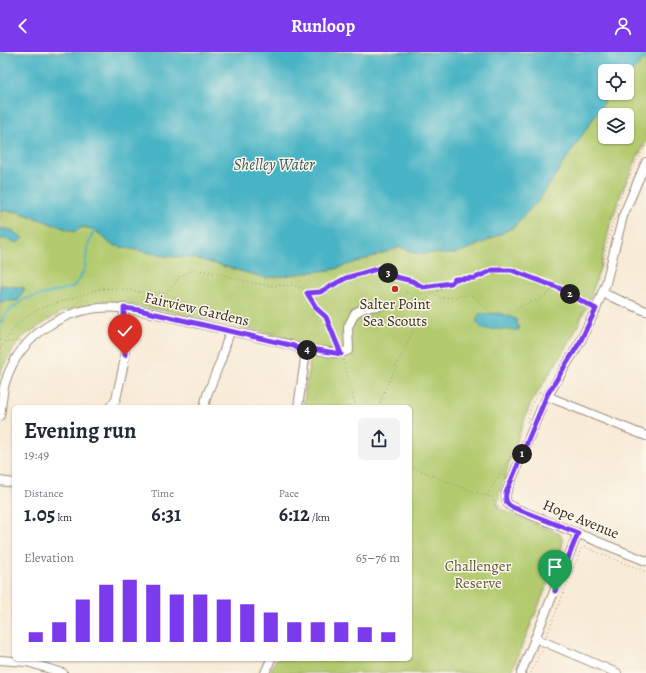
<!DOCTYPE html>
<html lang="en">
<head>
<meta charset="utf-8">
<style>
	body { margin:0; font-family:Alegreya,serif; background:#f2f2f3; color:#1f2937; height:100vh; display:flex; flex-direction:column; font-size:15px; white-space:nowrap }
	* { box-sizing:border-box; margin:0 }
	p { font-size:13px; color:#747a83 }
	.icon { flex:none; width:22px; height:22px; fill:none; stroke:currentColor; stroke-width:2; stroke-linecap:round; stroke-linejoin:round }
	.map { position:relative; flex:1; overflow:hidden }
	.sheet { position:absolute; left:12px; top:353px; width:400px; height:256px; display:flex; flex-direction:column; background:#fff; border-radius:6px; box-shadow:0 1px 3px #0004 }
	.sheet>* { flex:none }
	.controls { position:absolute; left:598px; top:12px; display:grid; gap:8px }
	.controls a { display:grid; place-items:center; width:36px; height:36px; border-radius:6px; background:#fff; box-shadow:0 1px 3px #0004; font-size:20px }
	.pin { position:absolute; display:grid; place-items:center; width:34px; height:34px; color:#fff; margin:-41px -17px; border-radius:50% 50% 50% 0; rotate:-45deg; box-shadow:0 0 4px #0007 }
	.pin .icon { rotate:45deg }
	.km { position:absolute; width:20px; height:20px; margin:-10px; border-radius:50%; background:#222; color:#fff; font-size:11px; line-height:20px; text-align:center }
	.round { display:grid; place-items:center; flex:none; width:42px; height:42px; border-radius:6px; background:#f2f2f3 }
	.headline { display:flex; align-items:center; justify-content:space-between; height:68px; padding:0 12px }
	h1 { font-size:22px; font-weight:700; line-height:30px }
	.metrics { display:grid; grid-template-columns:repeat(3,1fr); gap:6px; height:68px; padding:4px 12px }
	.metrics div { display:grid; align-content:center }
	.metrics b { font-size:20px; font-weight:700 }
	.metrics small { font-size:11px; font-weight:400 }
	.metrics p { font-size:11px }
	.chart { height:112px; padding:8px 12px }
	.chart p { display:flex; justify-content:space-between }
	.chart svg { width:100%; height:72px; margin-top:4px; stroke:#7c3aed; stroke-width:6 }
	header { display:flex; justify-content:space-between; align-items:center; height:52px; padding:0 12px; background:#7c3aed; color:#fff; font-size:18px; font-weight:700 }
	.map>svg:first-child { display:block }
	.green { fill:#b3ca6e; stroke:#777a46; fill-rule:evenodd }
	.water { fill:#47b3c4; stroke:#416e71 }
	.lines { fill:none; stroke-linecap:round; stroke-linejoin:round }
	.stream { stroke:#47b3c4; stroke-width:2 }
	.minor-casing { stroke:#9a8a7a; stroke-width:10 }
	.path { stroke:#9a8a7a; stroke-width:1; stroke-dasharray:1 3; stroke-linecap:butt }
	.minor { stroke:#fff; stroke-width:8 }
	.route-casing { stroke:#fff; stroke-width:8 }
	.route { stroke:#7c3aed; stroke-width:5 }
	.poi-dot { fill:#c8321e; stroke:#fbf7ec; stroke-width:1.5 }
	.labels { text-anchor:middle; stroke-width:3; stroke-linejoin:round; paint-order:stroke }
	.poi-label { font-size:15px; fill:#3b2a1e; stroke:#fbf7ec }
	.street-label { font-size:15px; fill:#3b2a1e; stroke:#fbf7ec }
	.park-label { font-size:15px; fill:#5f5a36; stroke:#fbf7ec }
	.water-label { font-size:16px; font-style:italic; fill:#3f5a58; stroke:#fbf7ec }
</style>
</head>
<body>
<header><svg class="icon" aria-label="back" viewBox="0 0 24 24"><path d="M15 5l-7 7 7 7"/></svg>Runloop<svg class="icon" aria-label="person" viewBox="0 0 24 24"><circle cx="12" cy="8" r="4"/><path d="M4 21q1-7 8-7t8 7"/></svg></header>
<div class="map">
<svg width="646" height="621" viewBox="0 0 646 621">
	<rect width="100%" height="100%" fill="#fbf7ec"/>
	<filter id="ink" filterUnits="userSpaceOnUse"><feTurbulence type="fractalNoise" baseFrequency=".025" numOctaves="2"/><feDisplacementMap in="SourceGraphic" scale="8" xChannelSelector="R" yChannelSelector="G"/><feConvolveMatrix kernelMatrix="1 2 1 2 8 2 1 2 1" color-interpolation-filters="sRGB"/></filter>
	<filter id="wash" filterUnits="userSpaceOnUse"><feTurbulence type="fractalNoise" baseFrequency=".012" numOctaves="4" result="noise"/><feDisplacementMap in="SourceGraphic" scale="16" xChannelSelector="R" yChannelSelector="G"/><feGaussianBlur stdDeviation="0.9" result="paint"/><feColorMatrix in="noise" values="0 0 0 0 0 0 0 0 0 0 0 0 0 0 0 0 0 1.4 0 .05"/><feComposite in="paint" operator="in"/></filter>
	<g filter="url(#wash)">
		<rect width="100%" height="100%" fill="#f8ebd7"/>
		<!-- green -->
		<path class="green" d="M 646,6 L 646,90 L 638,104 L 622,139 L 610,173 L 601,213 L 590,247 L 573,284 L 530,353 L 514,396 L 499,443 L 498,456 L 560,482 L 563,489 L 561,499 L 511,621 L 270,621 L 276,607 L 410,607 L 410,355 L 303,355 L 310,309 L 310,293 L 278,283 L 168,259 L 128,253 L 96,252 L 63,259 L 24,284 L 14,296 L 1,318 L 0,324 L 0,158 L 19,160 L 75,180 L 82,175 L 94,177 L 112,193 L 165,204 L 194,206 L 266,226 L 335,217 L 401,195 L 415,201 L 454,202 L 485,190 L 514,175 L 578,89 L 607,46 L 611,41 L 627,41 L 627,25 ZM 605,63 L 627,63 L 627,85 L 605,85 Z"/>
		<!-- water -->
		<g class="water">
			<polygon points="0,0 646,0 646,6 627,25 627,19 605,19 605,41 611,41 607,46 539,148 513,175 485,190 454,202 415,201 401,195 335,217 266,226 194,206 165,204 112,193 94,177 82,175 75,180 19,160 0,158"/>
			<polygon points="0,176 11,178 23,186 18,191 0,186"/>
			<polygon points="0,233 25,236 18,249 5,249 0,251"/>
			<polygon points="500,261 516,267 519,278 483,277 476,270 479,262"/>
		</g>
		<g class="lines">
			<!-- stream -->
			<polyline class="stream" points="0,272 6,261 25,247 73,235 80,226 85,216 87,197 94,177"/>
		</g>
	</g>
	<g filter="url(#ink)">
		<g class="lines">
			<defs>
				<g id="minor">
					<path d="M 646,110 L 623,164 L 606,231 L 596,257 L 580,290 L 543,352 L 506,441 C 505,448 506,452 512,455 L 646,509"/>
					<polyline points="602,241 646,259"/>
					<path d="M 303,301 C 319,292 333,307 349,298 L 348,275 L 355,261 L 366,255 L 380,254"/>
					<polyline points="547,343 554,347 646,384"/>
					<polyline points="110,355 116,347 124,311 125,294 124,256"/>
					<polyline points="204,355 207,343 221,308 230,279"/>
					<path d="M 0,364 C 2,353 2,342 5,331 C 20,281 69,252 120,256 C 147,258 173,266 200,272 C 232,280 266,286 297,295 L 303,301 L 305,307 L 298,355"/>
					<polyline points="0,429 14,431"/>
					<polyline points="535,586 617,621"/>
					<polyline points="0,608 27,610 63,621"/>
					<polyline points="265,621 271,607"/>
					<polyline points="521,621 578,481"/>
				</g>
			</defs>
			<!-- minor casing -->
			<use href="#minor" class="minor-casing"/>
			<!-- path -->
			<g class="path">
				<path d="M 604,207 C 612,170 624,125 646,94"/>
				<polyline points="406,240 426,248 432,241 443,237 455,227 475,226 493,218 511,217 559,236 589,253"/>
				<polyline points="307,241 320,240 346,226 374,216 380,215 396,225 412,229 423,235 450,231"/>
				<polyline points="432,241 443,246 473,243 479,250 494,263 504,264 525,252 539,248 552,238 559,236"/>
				<path d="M 0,288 C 8,292 13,288 21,289"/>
				<polyline points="0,297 11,280 24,266 39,257 99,237 116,236 145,241 165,241 169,239 179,225 192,218 206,219 227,224 248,230 275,234 292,233 304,237 317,257 326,265 338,293"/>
				<polyline points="343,308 356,355"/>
				<path d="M 379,355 C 386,330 401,307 411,283 C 416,272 418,259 426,249"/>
				<polyline points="527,370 533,349 540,340"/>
				<polyline points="410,414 466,437 493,446 494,453 502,456"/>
				<polyline points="487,443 518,392"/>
				<polyline points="547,583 581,497 584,495 646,520"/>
				<polyline points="531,621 539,602 542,600 543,598"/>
			</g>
			<!-- minor -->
			<use href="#minor" class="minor"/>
		</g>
	</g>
	<g class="lines" filter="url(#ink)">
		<defs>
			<path id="route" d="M 125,303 L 124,256 L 139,258 L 294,294 L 297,296 L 303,301 L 308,297 L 312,297 L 341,302 L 326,265 L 317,257 L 307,241 L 320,240 L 346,226 L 380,216 L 396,225 L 412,229 L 423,235 L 451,231 L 455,227 L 475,226 L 493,218 L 511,218 L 559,236 L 596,257 L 580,290 L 547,343 L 506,441 C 505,448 506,452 512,455 L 578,481 L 555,539"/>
		</defs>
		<!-- route casing -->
		<use href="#route" class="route-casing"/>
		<!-- route -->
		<use href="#route" class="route"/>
	</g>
	<!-- markers -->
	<circle class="poi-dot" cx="395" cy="237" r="4"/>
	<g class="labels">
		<!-- poi labels -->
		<g class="poi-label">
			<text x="395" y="257">Salter Point<tspan x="395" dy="17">Sea Scouts</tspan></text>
		</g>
		<!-- street labels -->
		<g class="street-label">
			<text transform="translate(197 257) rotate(13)" y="5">Fairview Gardens</text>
			<text transform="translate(581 467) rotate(22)" y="5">Hope Avenue</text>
		</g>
		<!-- park labels -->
		<g class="park-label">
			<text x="478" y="519">Challenger<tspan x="478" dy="17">Reserve</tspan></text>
		</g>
		<!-- water labels -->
		<g class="water-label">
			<text x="274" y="118">Shelley Water</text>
		</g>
	</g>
</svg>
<div class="controls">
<a><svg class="icon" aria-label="locate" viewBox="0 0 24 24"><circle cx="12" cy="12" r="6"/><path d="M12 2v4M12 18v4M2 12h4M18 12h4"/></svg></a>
<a><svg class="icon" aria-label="layers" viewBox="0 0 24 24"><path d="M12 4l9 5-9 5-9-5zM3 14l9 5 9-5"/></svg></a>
</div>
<div class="pin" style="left:555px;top:539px;background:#1e9e55"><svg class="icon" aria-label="arrive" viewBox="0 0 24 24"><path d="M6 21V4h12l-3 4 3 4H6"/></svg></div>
<div class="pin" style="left:125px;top:303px;background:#d93025"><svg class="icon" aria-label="check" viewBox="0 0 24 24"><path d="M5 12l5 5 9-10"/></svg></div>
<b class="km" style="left:522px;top:402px">1</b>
<b class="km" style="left:570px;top:242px">2</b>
<b class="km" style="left:388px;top:221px">3</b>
<b class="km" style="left:307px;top:298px">4</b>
<section class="sheet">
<div class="headline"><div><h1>Evening run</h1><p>19:49</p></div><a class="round"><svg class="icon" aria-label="share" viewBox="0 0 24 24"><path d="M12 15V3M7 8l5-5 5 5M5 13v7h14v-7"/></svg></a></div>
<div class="metrics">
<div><p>Distance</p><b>1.05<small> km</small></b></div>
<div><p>Time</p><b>6:31</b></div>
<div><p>Pace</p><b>6:12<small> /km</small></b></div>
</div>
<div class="chart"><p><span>Elevation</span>65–76 m</p>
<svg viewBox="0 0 160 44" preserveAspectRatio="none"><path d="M5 44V38M15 44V32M25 44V18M35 44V9M45 44V6M55 44V9M65 44V15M75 44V15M85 44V18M95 44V21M105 44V26M115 44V32M125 44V32M135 44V32M145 44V35M155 44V38"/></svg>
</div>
</section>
</div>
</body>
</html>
